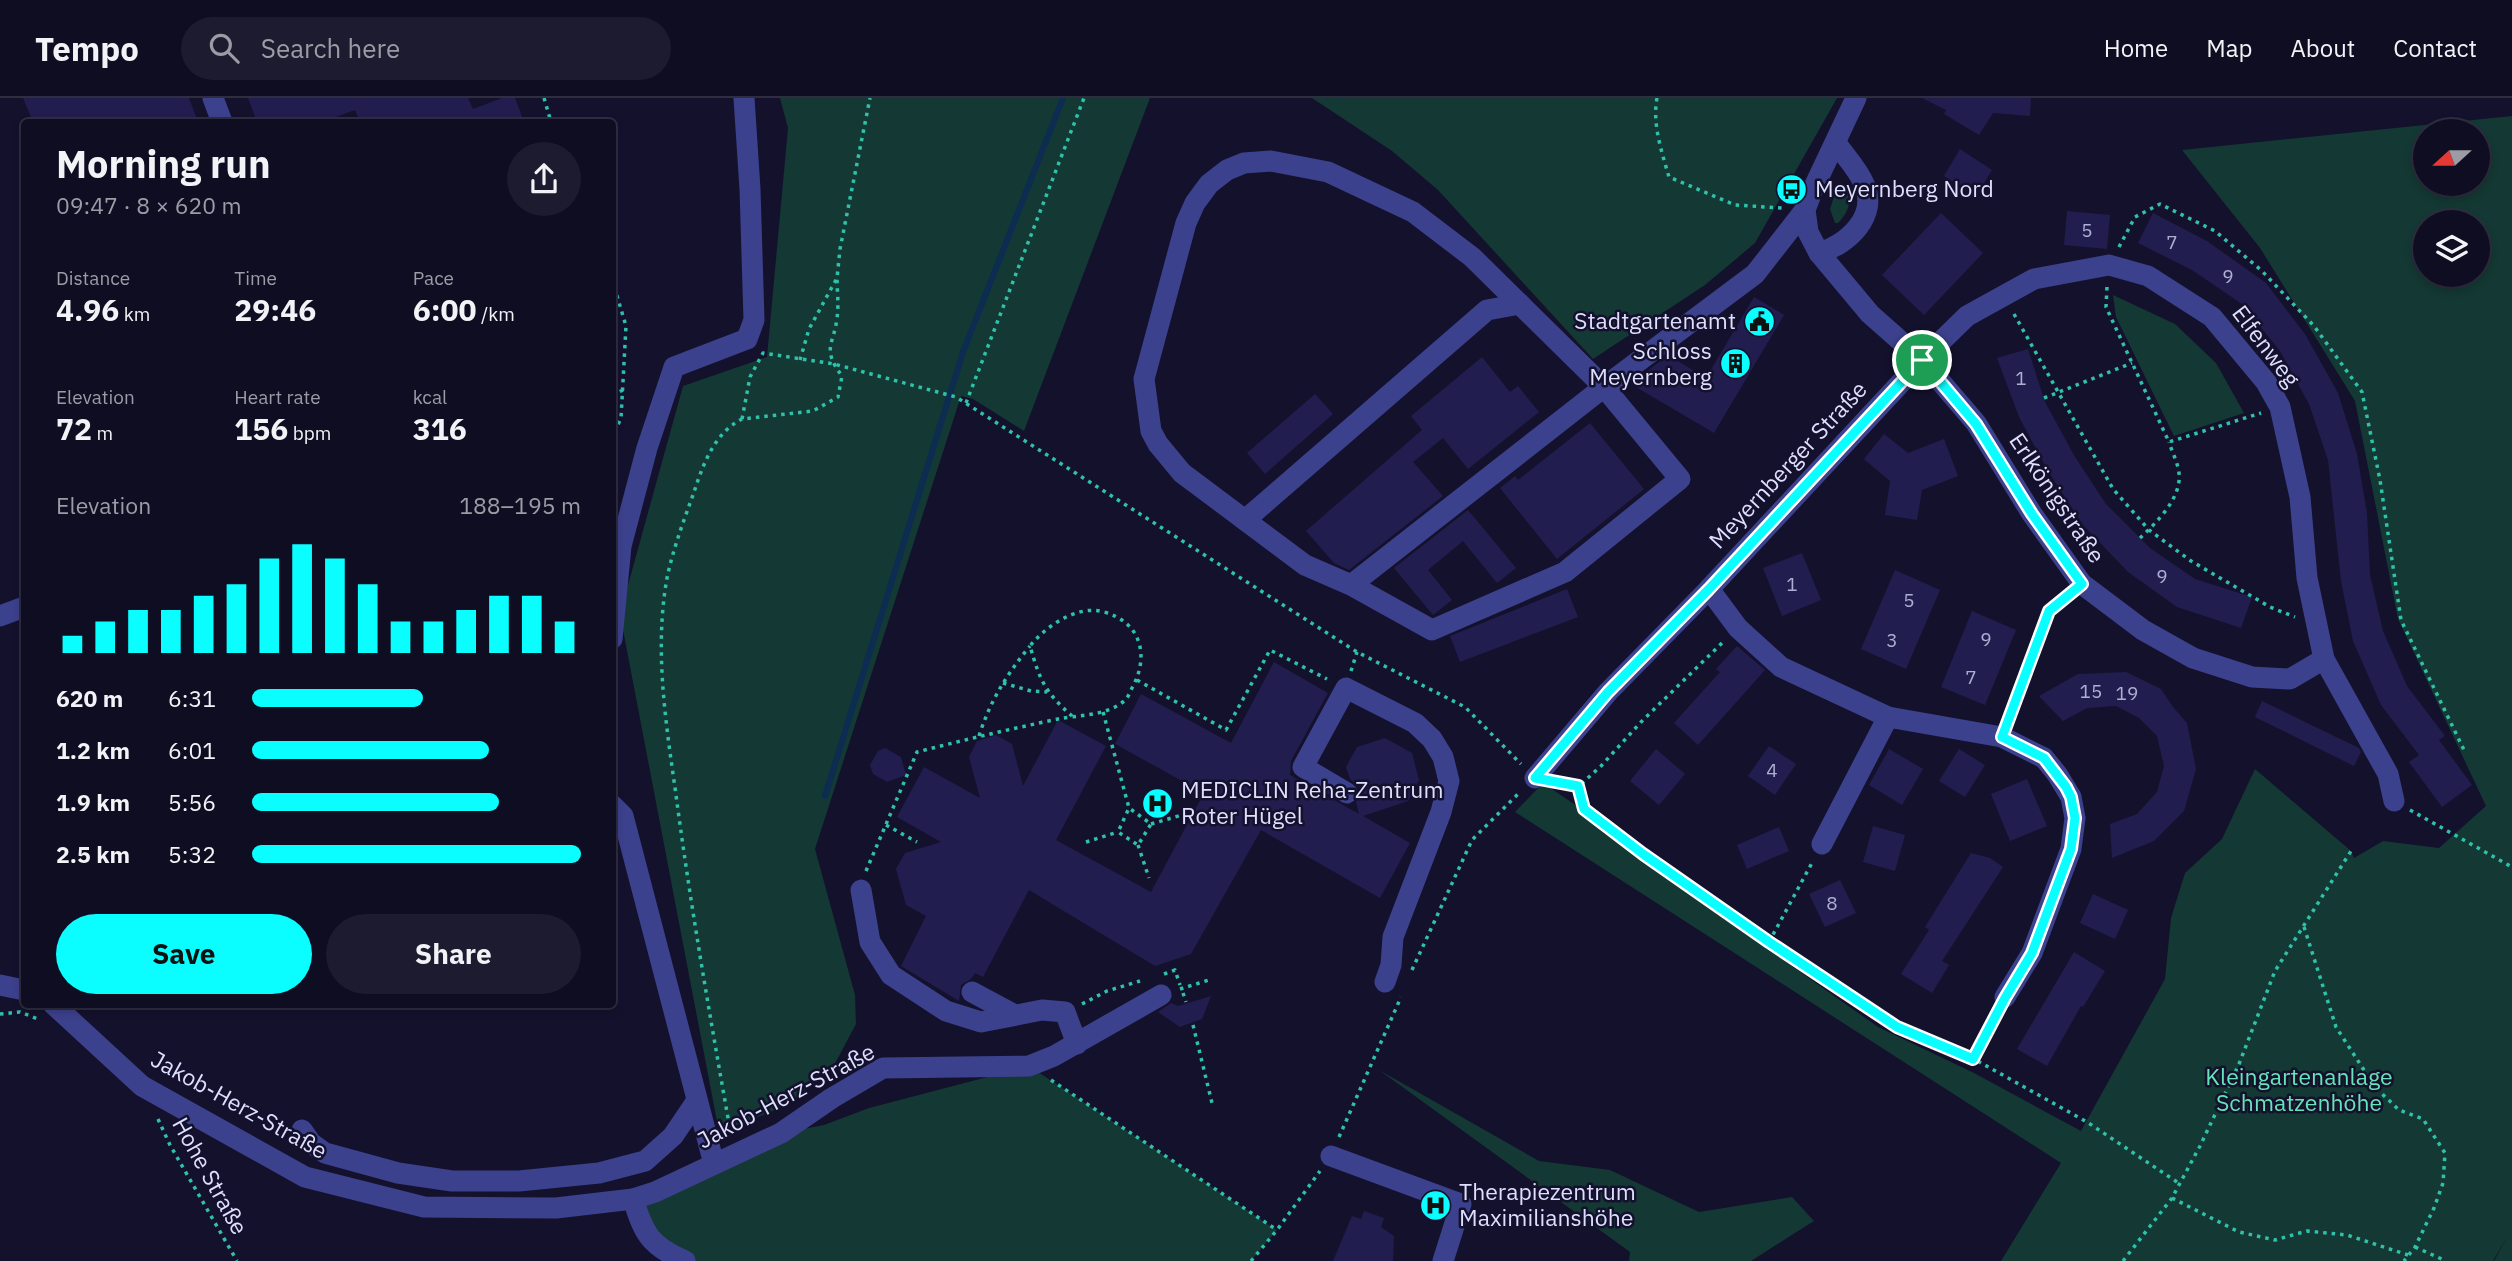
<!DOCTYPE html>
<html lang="en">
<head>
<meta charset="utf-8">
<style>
	body { margin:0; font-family:"IBM Plex Sans",sans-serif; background:#1d1b2f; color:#f1f3f6; height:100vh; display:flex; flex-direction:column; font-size:26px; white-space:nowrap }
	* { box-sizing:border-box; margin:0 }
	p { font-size:23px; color:#9b9ca5 }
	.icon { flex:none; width:38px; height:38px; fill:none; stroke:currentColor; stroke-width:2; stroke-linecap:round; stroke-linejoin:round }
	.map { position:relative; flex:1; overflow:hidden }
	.sheet { position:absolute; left:21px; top:21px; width:595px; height:889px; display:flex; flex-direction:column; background:#0f0d22; border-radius:7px; box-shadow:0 4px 10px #0003,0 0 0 2px #2f2d40 }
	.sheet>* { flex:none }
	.needle { width:46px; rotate:249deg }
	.buttons { position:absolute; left:2413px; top:21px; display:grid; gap:14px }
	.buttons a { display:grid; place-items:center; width:77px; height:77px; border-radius:50%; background:#0f0d22; box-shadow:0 4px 10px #0003,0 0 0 2px #2f2d40; font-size:35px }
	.pin { position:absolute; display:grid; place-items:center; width:60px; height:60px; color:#fff; margin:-30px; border:4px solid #fff; border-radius:50%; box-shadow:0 2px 7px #0007 }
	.round { display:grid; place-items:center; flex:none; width:74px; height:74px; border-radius:37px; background:#1d1b2f }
	.overview { display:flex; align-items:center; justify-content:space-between; height:119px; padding:0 35px }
	h1 { font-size:38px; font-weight:700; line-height:52px }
	.stats { display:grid; grid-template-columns:repeat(3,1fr); gap:10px; height:119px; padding:7px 35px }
	.stats div { display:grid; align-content:center }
	.stats b { font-size:30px; font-weight:700 }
	.stats small { font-size:19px; font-weight:400 }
	.stats p { font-size:19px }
	.chart { height:196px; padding:14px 35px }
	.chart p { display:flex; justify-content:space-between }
	.chart svg { width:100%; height:126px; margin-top:7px; stroke:#0afeff; stroke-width:6 }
	.action { display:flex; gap:14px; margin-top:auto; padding:14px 35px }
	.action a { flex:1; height:80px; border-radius:42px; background:#0afeff; color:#111; font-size:28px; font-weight:700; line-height:80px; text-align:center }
	.action a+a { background:#1d1b2f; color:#f1f3f6 }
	ul { padding:0 35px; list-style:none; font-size:23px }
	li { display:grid; grid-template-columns:112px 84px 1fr; align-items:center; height:52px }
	li i { height:18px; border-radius:9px; background:#0afeff }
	header { display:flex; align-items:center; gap:42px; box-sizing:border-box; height:98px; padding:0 35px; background:#0f0d22; border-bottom:2px solid #2f2d40 }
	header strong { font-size:33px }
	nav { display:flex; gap:38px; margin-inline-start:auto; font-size:24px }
	.search { width:490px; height:63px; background:#1d1b2f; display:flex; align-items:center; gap:18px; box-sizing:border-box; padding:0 24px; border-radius:38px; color:#9b9ca5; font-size:26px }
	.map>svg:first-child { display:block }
	.green { fill:#143833; fill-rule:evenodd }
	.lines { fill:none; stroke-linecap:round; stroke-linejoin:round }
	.stream { stroke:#0c2c51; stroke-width:6 }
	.building { fill:#221d4f }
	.path { stroke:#2fc2ab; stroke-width:3.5; stroke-dasharray:3.5 5; stroke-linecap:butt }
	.minor { stroke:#3c418d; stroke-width:21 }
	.route-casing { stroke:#fff; stroke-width:14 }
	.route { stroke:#0afeff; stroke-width:9 }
	.labels { text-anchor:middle; stroke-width:5; stroke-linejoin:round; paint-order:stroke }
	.number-label { font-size:19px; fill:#afaed3 }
	.poi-label { font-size:23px; fill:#dedeff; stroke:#14112d; text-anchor:start }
	.street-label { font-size:23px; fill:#dedeff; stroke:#14112d }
	.park-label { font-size:23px; fill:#66e3b8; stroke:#14112d }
</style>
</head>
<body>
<header>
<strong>Tempo</strong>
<div class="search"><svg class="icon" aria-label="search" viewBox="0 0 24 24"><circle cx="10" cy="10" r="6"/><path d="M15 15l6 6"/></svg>Search here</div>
<nav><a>Home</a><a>Map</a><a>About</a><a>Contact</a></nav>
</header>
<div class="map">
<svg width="2512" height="1163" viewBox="0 0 2512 1163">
	<rect width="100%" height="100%" fill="#14112d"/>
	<!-- green -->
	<g class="green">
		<polygon points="780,0 1150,0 1024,333 973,301 961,298 815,751 855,897 856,926 830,975 783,1009 719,1034 620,516 683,288 767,259 788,30"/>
		<polygon points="1312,0 1837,0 1755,145 1705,187 1593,261 1438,92 1392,53"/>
		<path d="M 2512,18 L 2512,1163 L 2494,1163 L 2507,1139 L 2493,1163 L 2001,1163 L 2061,1065 L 1515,714 L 1543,685 L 1577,708 L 1601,733 L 1878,929 L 1974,975 L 2081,1033 L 2165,881 L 2171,820 L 2185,775 L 2222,741 L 2255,671 L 2351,753 L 2354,760 L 2383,743 L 2439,750 L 2486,708 L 2398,521 L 2355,303 L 2260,150 L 2182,52 ZM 2426,33 L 2478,33 L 2478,86 L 2426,86 ZM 2426,124 L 2478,124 L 2478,177 L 2426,177 Z"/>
		<path d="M 1838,86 L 1844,86 C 1854,100 1849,114 1838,125 L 1835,125 L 1830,111 Z"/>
		<polygon points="2113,197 2175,226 2216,265 2244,315 2174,338 2116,219"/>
		<polygon points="1029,968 1277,1132 1251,1163 685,1163 662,1153 633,1101 781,1035 824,1027 869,1010"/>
		<polygon points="1379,972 1539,1063 1610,1072 1699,1114 1792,1099 1814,1123 1751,1163 1629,1163 1630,1154"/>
	</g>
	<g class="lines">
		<!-- stream -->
		<polyline class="stream" points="825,698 963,254 1063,0"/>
	</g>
	<!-- building -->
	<g class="building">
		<polygon points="23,0 189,0 198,24 33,24"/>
		<polygon points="248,0 468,0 473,11 502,0 515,0 524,24 360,24 355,12 322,24 257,24"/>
		<polygon points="1922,0 2031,0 2030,18 1993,15 1979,37 1944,16 1946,12"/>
		<polygon points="1960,51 1992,72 1976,98 1944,78"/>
		<polygon points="2067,113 2110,117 2107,151 2064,147"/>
		<polygon points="1941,115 1983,155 1924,217 1882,177"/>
		<polygon points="2153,115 2207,143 2266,185 2305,236 2338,295 2357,356 2367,415 2370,477 2383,533 2407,588 2445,638 2439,642 2472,687 2442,709 2409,664 2419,657 2381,607 2353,543 2341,483 2328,362 2309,306 2280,253 2242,206 2192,172 2138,145"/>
		<polygon points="1754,199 1784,217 1714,335 1636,289 1645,275 1668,257 1706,280"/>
		<polygon points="2028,251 2045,304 2075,359 2106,406 2150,450 2195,481 2252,499 2241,530 2177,509 2128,474 2083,427 2048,373 2019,319 1997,260"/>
		<polygon points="1482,259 1510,294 1518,288 1539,314 1468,371 1443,340 1413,364 1443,398 1349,472 1334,465 1306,433 1422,332 1411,318"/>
		<polygon points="1315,296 1333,316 1265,376 1247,355"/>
		<polygon points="1590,325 1644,391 1557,461 1500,390 1515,378 1518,382"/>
		<polygon points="1884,336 1908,355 1944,341 1958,378 1922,392 1917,422 1885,417 1890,383 1864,361"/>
		<polygon points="1468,412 1516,470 1497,485 1463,443 1428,472 1452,502 1433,517 1394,470"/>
		<polygon points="1802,455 1821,502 1782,518 1763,470"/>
		<polygon points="1895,472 1940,492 1906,571 1861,551"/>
		<polygon points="1567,491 1578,519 1460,564 1450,538"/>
		<polygon points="1972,513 2016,532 1985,607 1941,589"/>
		<polygon points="1737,548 1765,572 1698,647 1674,625 1720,574 1716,571"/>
		<polygon points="1274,564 1328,595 1291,663 1290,677 1359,716 1356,704 1360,696 1359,689 1350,681 1346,669 1357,649 1385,640 1412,655 1419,682 1408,703 1363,718 1410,745 1380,800 1261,732 1191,856 1155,868 1029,792 983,879 975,875 971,881 961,887 959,903 901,868 926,818 906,807 896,771 905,755 941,744 897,719 924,669 980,700 969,659 977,643 996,637 1012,646 1023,688 1058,622 1106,648 1056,742 1151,794 1204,695 1115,646 1141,596 1231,645"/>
		<polygon points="2126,574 2161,591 2173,609 2187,625 2196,671 2184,713 2154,743 2112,760 2110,726 2137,716 2157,694 2164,668 2157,638 2139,620 2116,608 2087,610 2063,623 2039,598 2078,576"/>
		<polygon points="2262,603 2359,650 2361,654 2354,668 2255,619"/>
		<polygon points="1769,648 1796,666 1775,697 1748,678"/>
		<polygon points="885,650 901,659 906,677 887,684 873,676 870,667 878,653"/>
		<polygon points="1656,651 1685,676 1659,707 1630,683"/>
		<polygon points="1889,651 1923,671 1902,707 1869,687"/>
		<polygon points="1959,651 1985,667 1965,699 1939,683"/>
		<polygon points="2027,681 2047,728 2010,743 1991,696"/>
		<polygon points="1873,728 1905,737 1895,773 1863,764"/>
		<polygon points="1779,729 1789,753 1747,771 1737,747"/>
		<polygon points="1971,755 1990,760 2003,769 1942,863 1949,867 1932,895 1901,876 1929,832 1925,829"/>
		<polygon points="1840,782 1856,815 1825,829 1809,796"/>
		<polygon points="2093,796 2128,812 2115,841 2080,825"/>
		<polygon points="2074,854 2105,873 2083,909 2081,908 2047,968 2017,951"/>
		<polygon points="1211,898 1202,921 1180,929 1158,914 1171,905 1178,908"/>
		<polygon points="1364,1113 1384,1120 1381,1129 1394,1138 1393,1163 1333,1163 1352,1118 1361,1121"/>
	</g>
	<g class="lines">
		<!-- path -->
		<g class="path">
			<polyline points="544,0 551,24"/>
			<path d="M 1657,0 C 1652,26 1662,55 1669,79 L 1735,107 L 1782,110"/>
			<polyline points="2119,149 2135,119 2160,106 2215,133 2262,173 2314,228 2362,294 2380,382 2401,522 2464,652"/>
			<polyline points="612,181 626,228 621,320 612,340"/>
			<polyline points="2107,189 2106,209 2169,344 2261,315"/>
			<polyline points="2014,216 2113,391 2149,432 2191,463 2270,509 2295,519"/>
			<polyline points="800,262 809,231 837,180 840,151 870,0"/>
			<polyline points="612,297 623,292"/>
			<polyline points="2044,300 2132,265"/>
			<polyline points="966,305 1084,0"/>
			<polyline points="742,321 750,279 763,255 834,266 956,299 1357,554 1465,609 1521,666"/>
			<path d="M 2140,440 C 2156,425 2182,400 2179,375 C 2178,365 2172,354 2169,344"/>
			<polyline points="1351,573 1357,554"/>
			<polyline points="1137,582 1226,632 1270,552 1327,581"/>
			<polyline points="1003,585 1031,593 1047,594"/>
			<polyline points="1103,614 1129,710 1118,734 1138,747 1151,726 1129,710"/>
			<polyline points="2009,619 2049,513 2066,499"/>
			<path d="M 979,638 C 990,603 1007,576 1030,548"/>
			<polyline points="1557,685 1579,688 1601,668 1641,624 1724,543"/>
			<polyline points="1579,688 1584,711 1643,756 1769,844 1897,929 1974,961 2087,1024 2180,1086"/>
			<polyline points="2410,712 2512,769"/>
			<polyline points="1151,726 1185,716"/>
			<polyline points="886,727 917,744"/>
			<polyline points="1086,744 1118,734"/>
			<polyline points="1138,747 1149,780"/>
			<path d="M 866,773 L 917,654 C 964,642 1010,631 1058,621 C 1078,617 1107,618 1124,603 C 1128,600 1130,594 1132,590 C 1150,558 1141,524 1104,514 C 1077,506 1045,529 1030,548 C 1040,583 1045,594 1072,618"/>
			<polyline points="2304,829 2336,929 2375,989 2399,1012 2423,1021 2445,1055 2443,1085 2434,1110 2415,1149 2404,1163"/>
			<polyline points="1769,844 1813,763"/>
			<polyline points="1412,872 1472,742 1521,693"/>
			<polyline points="1164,876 1175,872 1180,887"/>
			<polyline points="1180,891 1209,882"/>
			<polyline points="1183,895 1186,904"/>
			<polyline points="1082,906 1107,893 1140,883"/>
			<polyline points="0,916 20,914 38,921"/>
			<polyline points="1193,927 1213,1009"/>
			<polyline points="1974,960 1996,917"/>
			<polyline points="1051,982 1277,1132"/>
			<polyline points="158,1021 170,1047 237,1163"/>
			<path d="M 731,1037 C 711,924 691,811 676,697 C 666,626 654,552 667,480 C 673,451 684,422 694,394 C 703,367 714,335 742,321 L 813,313 L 838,299 L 842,278 C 821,250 834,247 837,220 C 839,207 837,193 837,180"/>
			<polyline points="1339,1039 1401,899"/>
			<polyline points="2172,1100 2239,1134 2275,1142 2307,1133 2347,1137 2408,1157"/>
			<polyline points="2415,1149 2446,1163"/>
			<polyline points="1251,1163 1277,1132 1320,1073"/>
			<polyline points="2123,1163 2172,1100 2200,1048 2239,966 2275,873 2351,753"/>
		</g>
		<!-- minor -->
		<g class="minor">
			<polyline points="213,0 222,24"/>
			<polyline points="1856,0 1813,91 1805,112 1808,134 1819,155 1870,216 1922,262 1976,325 2032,416 2082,486 2143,532 2193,560 2252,579 2290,581 2324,561"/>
			<path d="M 1819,155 C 1847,147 1879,118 1864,86 C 1858,71 1845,58 1836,45"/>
			<polyline points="1245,422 1487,212 1520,206"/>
			<polyline points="1351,487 1305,467 1182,375 1158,346 1151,333 1144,281 1186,125 1195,105 1209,86 1227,72 1244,65 1271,63 1328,74 1413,114 1472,159 1604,289 1680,381 1565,474 1432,532 1351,487 1604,289 1755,176 1805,112"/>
			<polyline points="1709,491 1738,530 1781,569 1888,619 2002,639 2044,660 2057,676 2071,699 2075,720 2071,751 2032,855 2005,899"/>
			<polyline points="0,518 24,509"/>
			<polyline points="612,541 621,448 647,350 674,269 747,241 754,222 750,91 744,0"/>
			<polyline points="1535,680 1608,594 1709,491 1922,262 1967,218 2034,181 2109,167 2148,178 2212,219 2266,284 2280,309 2300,399 2307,480 2324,561 2388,676 2394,703"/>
			<polyline points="1347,695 1303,669 1346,590 1415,625 1432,641 1443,659 1449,683 1441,714 1393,839 1391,867 1385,884"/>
			<polyline points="612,707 623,718 714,1066"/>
			<polyline points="1822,746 1888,619"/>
			<polyline points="861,792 870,844 891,877 946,913 981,924 1042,912 1065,914 1077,946"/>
			<polyline points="0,887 24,892"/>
			<polyline points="972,894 1013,916"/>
			<polyline points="53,906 142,988 305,1079 424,1109 556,1110 633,1101 655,1094 781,1035 832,1000 883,970 1029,968 1054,958 1161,897"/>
			<polyline points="302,1032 311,1045 325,1055 398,1075 452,1083 519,1083 599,1075 645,1063 673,1038 696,1004"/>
			<polyline points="1331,1058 1461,1106 1443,1163"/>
			<path d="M 633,1101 C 644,1136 650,1148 685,1163"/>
		</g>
	</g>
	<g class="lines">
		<defs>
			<polygon id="route" points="1922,262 1976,326 2032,416 2082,486 2049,513 2002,639 2044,660 2066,689 2071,699 2075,720 2071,751 2032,855 2005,900 1973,961 1897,929 1769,844 1643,756 1584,711 1578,688 1535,680 1608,594 1709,491"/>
		</defs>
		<!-- route casing -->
		<use href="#route" class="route-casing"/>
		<!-- route -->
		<use href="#route" class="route"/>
	</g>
	<!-- icons -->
	<defs>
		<symbol id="bus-disc" viewBox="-11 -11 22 22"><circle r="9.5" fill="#0afeff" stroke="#14112d"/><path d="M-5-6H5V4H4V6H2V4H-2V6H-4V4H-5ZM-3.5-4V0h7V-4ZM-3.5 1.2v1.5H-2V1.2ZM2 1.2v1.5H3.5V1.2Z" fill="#111"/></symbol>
		<symbol id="civic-disc" viewBox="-11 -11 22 22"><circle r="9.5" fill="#0afeff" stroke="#14112d"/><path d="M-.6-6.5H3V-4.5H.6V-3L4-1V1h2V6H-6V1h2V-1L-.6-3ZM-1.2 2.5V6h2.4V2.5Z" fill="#111"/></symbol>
		<symbol id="building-disc" viewBox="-11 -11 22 22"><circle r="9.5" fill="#0afeff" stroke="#14112d"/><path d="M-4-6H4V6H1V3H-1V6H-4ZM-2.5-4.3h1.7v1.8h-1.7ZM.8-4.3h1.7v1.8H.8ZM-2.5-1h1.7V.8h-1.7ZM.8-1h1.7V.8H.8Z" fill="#111"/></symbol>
		<symbol id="hospital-disc" viewBox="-11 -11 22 22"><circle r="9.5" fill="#0afeff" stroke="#14112d"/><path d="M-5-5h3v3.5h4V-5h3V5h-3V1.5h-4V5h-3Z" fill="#111"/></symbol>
	</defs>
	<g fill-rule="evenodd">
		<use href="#bus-disc" x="1774" y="74" width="35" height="35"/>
		<use href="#civic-disc" x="1742" y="206" width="35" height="35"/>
		<use href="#building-disc" x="1718" y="248" width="35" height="35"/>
		<use href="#hospital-disc" x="1140" y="688" width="35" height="35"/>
		<use href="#hospital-disc" x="1418" y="1090" width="35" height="35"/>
	</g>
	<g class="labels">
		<!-- number labels -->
		<g class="number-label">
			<text x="2087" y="139">5</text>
			<text x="2172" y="151">7</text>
			<text x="2228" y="185">9</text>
			<text x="2021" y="287">1</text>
			<text x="2162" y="485">9</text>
			<text x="1792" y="493">1</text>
			<text x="1909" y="509">5</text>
			<text x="1986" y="548">9</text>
			<text x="1892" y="549">3</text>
			<text x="1971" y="586">7</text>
			<text x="2091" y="600">15</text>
			<text x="2127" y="602">19</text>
			<text x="1772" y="679">4</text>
			<text x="1832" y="812">8</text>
		</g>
		<!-- poi labels -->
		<g class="poi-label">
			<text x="1815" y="99">Meyernberg Nord</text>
			<text x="1736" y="231" text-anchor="end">Stadtgartenamt</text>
			<text x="1712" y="261" text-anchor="end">Schloss<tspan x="1712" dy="26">Meyernberg</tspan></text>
			<text x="1181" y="700">MEDICLIN Reha-Zentrum<tspan x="1181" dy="26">Roter Hügel</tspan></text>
			<text x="1459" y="1102">Therapiezentrum<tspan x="1459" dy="26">Maximilianshöhe</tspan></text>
		</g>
		<!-- street labels -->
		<g class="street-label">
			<text transform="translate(2266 248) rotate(53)" y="8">Elfenweg</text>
			<text transform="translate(1788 367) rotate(-47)" y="8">Meyernberger Straße</text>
			<text transform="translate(2057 400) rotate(56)" y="8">Erlkönigstraße</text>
			<text transform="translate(786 998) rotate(-28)" y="8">Jakob-Herz-Straße</text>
			<text transform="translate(239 1007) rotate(29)" y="8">Jakob-Herz-Straße</text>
			<text transform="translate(210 1078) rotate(61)" y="8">Hohe Straße</text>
		</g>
		<!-- park labels -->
		<g class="park-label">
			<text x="2299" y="987">Kleingartenanlage<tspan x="2299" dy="26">Schmatzenhöhe</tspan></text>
		</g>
	</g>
</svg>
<div class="buttons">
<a><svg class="needle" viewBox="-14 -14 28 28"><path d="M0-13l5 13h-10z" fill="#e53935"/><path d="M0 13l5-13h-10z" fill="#9b9ca5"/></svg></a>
<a><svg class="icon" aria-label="layers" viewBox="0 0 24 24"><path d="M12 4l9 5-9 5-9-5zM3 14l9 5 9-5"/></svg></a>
</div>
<div class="pin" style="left:1922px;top:262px;background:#1e9e55"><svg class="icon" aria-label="arrive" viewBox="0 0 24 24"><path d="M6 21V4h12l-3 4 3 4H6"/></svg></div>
<section class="sheet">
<div class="overview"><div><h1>Morning run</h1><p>09:47 · 8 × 620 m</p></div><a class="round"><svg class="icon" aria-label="share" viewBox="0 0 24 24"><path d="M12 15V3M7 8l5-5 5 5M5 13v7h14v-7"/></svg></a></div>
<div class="stats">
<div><p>Distance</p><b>4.96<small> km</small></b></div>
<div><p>Time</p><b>29:46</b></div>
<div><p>Pace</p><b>6:00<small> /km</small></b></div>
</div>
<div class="stats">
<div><p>Elevation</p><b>72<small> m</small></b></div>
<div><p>Heart rate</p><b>156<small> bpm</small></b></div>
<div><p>kcal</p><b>316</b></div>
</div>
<div class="chart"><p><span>Elevation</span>188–195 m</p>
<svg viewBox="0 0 160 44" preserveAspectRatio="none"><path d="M5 44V38M15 44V33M25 44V29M35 44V29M45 44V24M55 44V20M65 44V11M75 44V6M85 44V11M95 44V20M105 44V33M115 44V33M125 44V29M135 44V24M145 44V24M155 44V33"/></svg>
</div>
<ul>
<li><b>620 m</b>6:31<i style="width:52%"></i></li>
<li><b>1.2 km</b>6:01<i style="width:72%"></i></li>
<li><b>1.9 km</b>5:56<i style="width:75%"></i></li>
<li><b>2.5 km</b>5:32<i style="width:100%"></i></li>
</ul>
<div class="action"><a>Save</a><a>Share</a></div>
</section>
</div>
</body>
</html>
